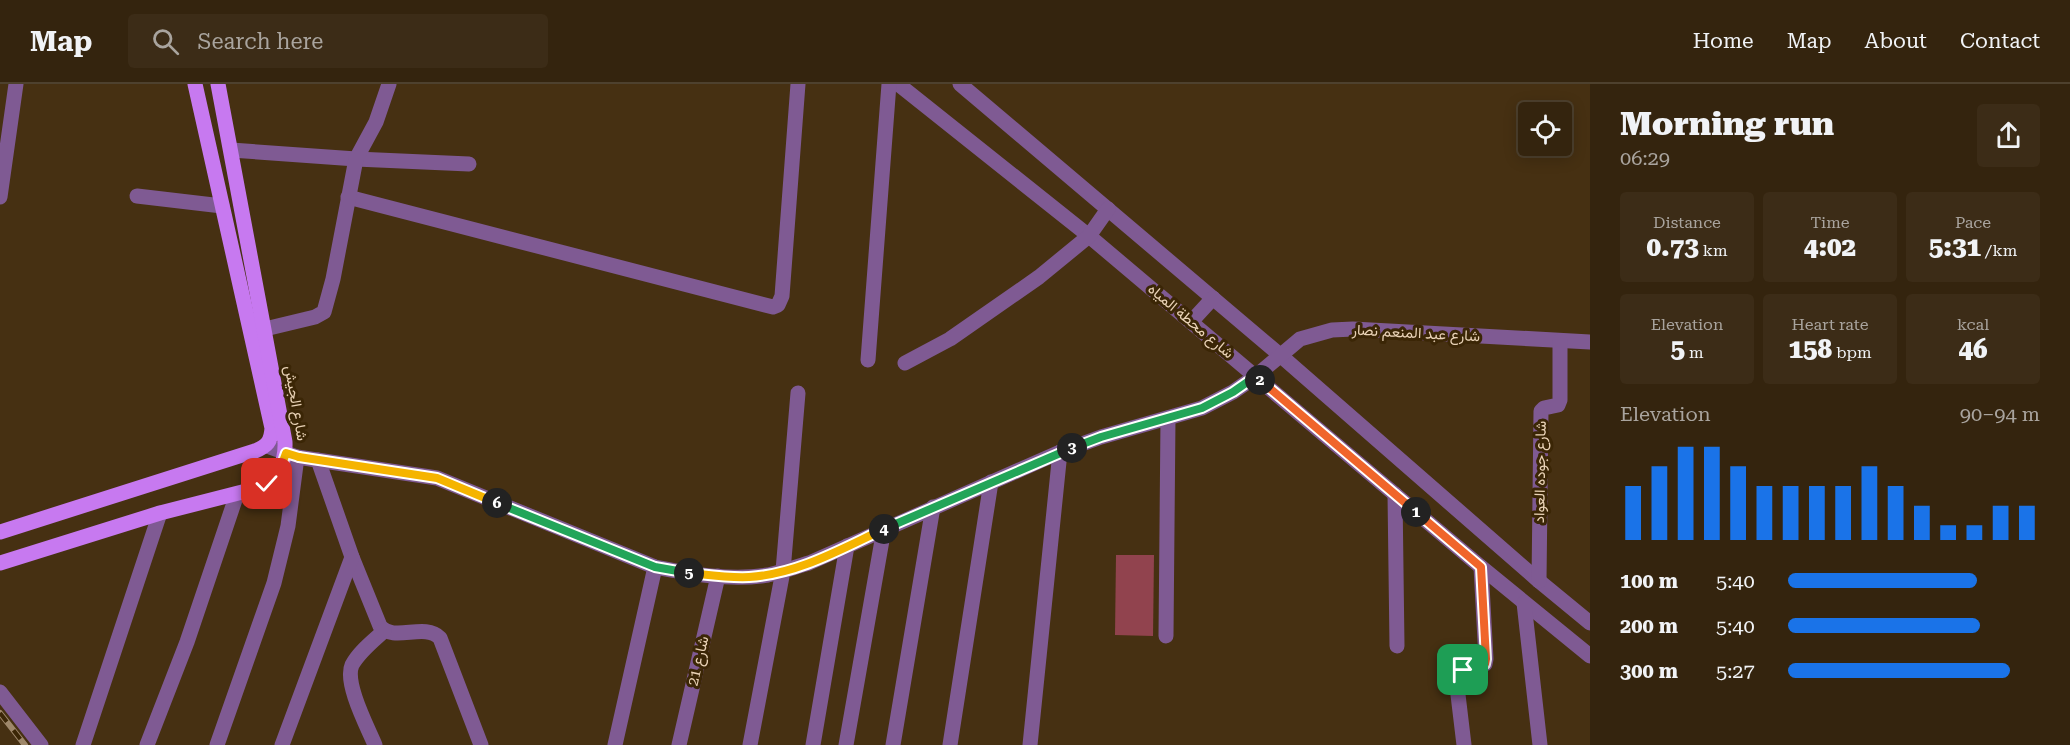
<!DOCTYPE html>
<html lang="en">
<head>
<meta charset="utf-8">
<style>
	body { margin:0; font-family:"Roboto Serif",Vazirmatn,serif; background:#3c2c17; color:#f1f3f6; height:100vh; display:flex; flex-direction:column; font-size:22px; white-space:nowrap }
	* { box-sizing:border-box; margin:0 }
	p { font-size:20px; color:#a9a49e }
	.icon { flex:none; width:33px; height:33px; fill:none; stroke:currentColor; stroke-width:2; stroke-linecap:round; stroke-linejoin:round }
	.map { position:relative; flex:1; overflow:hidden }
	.side { display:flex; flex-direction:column; background:#34240e; width:480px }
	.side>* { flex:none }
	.fabs { position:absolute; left:1518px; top:18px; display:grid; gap:12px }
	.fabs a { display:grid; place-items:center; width:54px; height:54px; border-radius:6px; background:#34240e; box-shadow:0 3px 15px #0003,0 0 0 2px #4e412e; font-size:30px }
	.pin { position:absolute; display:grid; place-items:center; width:51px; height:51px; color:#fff; margin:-26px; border-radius:12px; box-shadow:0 3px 9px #0006 }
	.km { position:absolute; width:30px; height:30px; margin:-15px; border-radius:50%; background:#222; color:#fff; font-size:16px; line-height:30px; text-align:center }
	.round { display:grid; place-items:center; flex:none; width:63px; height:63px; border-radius:6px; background:#3c2c17 }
	.summary { display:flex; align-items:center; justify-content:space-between; height:102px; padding:0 30px }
	h1 { font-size:33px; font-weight:800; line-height:45px }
	.metrics { display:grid; grid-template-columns:repeat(3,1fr); gap:9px; height:102px; padding:6px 30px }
	.metrics div { display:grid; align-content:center; border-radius:6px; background:#3c2c17; text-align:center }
	.metrics b { font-size:26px; font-weight:800 }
	.metrics small { font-size:16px; font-weight:400 }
	.metrics p { font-size:16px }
	.chart { height:168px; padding:12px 30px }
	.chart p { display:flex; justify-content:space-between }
	.chart svg { width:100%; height:108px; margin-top:6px; stroke:#1a73e8; stroke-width:6 }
	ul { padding:0 30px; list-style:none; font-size:20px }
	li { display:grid; grid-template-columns:96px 72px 1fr; align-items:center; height:45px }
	li i { height:15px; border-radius:8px; background:#1a73e8 }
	header { display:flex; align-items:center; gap:36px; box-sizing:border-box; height:84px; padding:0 30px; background:#34240e; border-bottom:2px solid #4e412e }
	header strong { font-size:28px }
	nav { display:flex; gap:33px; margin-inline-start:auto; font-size:21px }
	.search { width:420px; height:54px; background:#3c2c17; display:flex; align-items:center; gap:15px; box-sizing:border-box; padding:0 21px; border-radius:6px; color:#a9a49e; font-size:22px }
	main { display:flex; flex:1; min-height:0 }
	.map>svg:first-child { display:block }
	.green { fill:#91434e }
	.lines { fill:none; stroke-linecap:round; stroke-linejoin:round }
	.minor { stroke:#7f5a93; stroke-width:15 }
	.major { stroke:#c779f0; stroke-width:15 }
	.rail-casing { stroke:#9e876a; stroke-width:6 }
	.rail { stroke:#3b2606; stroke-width:4; stroke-dasharray:11; stroke-linecap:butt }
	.split-1-casing { stroke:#fff; stroke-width:12 }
	.split-2-casing { stroke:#fff; stroke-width:12 }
	.split-3-casing { stroke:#fff; stroke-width:12 }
	.split-4-casing { stroke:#fff; stroke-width:12 }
	.split-5-casing { stroke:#fff; stroke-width:12 }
	.split-6-casing { stroke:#fff; stroke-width:12 }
	.split-7-casing { stroke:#fff; stroke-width:12 }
	.split-8-casing { stroke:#fff; stroke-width:12 }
	.split-1 { stroke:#f0652b; stroke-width:8 }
	.split-2 { stroke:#f0652b; stroke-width:8 }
	.split-3 { stroke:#22a559; stroke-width:8 }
	.split-4 { stroke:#22a559; stroke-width:8 }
	.split-5 { stroke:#f5b400; stroke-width:8 }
	.split-6 { stroke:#22a559; stroke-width:8 }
	.split-7 { stroke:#f5b400; stroke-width:8 }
	.split-8 { stroke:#f5b400; stroke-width:8 }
	.labels { text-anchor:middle; stroke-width:6; stroke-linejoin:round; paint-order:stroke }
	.street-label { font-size:15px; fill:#e9d2b6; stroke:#3b2606 }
</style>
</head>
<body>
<header>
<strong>Map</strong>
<div class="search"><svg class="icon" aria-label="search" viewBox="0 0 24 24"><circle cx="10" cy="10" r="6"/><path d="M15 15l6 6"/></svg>Search here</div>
<nav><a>Home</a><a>Map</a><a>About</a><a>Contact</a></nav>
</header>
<main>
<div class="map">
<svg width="1590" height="661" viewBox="0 0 1590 661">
	<rect width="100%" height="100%" fill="#463012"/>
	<!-- green -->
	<polygon class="green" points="1116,471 1154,471 1153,552 1115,551"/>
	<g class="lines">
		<!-- minor -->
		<g class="minor">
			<polyline points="898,0 1089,152 1481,483 1590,572"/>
			<polyline points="960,0 1280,271 1539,497 1590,539"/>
			<polyline points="231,66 356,75 469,80"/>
			<polyline points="137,112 222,122"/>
			<polyline points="0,113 16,0"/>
			<polyline points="348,113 773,223 778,221 782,212 798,0"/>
			<polyline points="1191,238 1213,214"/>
			<polyline points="265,245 315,233 324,228 333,195 356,75 376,38 389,0"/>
			<polyline points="868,276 889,0"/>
			<polyline points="905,279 950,255 1039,193 1089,152 1108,125"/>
			<path d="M 267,362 L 297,373 L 437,394 L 655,483 C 691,490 731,497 768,491 C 782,488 795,483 809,479 L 1060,368 L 1101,353 L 1202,324 L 1233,308 L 1256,292 L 1300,255 L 1332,246 L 1353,245 L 1590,258"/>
			<path d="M 318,376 L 352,473 L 380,542 C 394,559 424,538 440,554 L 481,661"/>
			<polyline points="1395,410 1397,562"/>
			<polyline points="1539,497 1541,327 1544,324 1558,321 1560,316 1560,257"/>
			<polyline points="1524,519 1540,661"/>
			<polyline points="1166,552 1168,334"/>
			<polyline points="0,608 41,661"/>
			<polyline points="83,661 160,429"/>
			<polyline points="147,661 187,558 237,410"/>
			<polyline points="217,661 274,499 288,442 297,373"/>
			<polyline points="282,661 352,473"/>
			<path d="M 375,661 C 368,644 344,599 352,581 C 359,568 373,557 384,547"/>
			<polyline points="615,661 655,483"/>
			<polyline points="679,661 718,492"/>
			<polyline points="750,661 783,487 798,309"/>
			<polyline points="813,661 847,462"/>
			<polyline points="846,661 884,445"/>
			<polyline points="893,661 933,423"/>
			<polyline points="950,661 991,398"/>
			<polyline points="1030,661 1060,368"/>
			<polyline points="1464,661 1456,594 1458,589 1485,580 1486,575 1481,483"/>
		</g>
		<!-- major -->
		<g class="major">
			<path d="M 0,448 L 255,367 C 267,362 271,358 272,344 L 195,0"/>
			<path d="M 0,479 L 160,429 L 258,404 C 277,394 286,380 285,358 L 218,0"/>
		</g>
		<defs>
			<polyline id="rail" points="0,629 25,661"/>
		</defs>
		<!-- rail casing -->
		<use href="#rail" class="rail-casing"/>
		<!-- rail -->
		<use href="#rail" class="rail"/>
	</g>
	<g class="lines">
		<defs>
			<polyline id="split-1" points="1416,428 1481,483 1486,575 1485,580 1463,586"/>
			<polyline id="split-2" points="1260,296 1416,428"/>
			<polyline id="split-3" points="1072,364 1101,353 1202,324 1233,308 1256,292 1260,296"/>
			<polyline id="split-4" points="884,445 1072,364"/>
			<path id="split-5" d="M 689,489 C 709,491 729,494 749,493 C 798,490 841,465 884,445"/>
			<polyline id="split-6" points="497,419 655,483 689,489"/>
			<polyline id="split-7" points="299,373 437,394 497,419"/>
			<polyline id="split-8" points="267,400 280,386 286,369 299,373"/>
		</defs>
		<!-- split-1 casing -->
		<use href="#split-1" class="split-1-casing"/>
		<!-- split-2 casing -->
		<use href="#split-2" class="split-2-casing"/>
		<!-- split-3 casing -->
		<use href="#split-3" class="split-3-casing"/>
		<!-- split-4 casing -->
		<use href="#split-4" class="split-4-casing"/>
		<!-- split-5 casing -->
		<use href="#split-5" class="split-5-casing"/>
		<!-- split-6 casing -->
		<use href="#split-6" class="split-6-casing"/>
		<!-- split-7 casing -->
		<use href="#split-7" class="split-7-casing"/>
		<!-- split-8 casing -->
		<use href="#split-8" class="split-8-casing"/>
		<!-- split-1 -->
		<use href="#split-1" class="split-1"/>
		<!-- split-2 -->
		<use href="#split-2" class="split-2"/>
		<!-- split-3 -->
		<use href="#split-3" class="split-3"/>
		<!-- split-4 -->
		<use href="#split-4" class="split-4"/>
		<!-- split-5 -->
		<use href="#split-5" class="split-5"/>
		<!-- split-6 -->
		<use href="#split-6" class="split-6"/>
		<!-- split-7 -->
		<use href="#split-7" class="split-7"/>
		<!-- split-8 -->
		<use href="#split-8" class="split-8"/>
	</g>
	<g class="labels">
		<!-- street labels -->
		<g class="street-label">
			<text transform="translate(1191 237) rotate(40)" y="5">شارع محطة المياه</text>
			<text transform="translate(1416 249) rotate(3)" y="5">شارع عبد المنعم نصار</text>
			<text transform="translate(296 319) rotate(80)" y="5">شارع الجيش</text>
			<text transform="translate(1540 388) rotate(-89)" y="5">شارع جوده العواد</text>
			<text transform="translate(698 577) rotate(-77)" y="5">شارع 21</text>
		</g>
	</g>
</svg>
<div class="fabs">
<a><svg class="icon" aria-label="locate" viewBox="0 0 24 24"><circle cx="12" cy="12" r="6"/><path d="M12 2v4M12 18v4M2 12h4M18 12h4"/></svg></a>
</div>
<div class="pin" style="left:1463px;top:586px;background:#1e9e55"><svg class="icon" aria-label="arrive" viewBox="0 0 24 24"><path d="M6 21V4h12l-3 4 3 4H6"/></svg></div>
<div class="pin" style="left:267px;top:400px;background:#d93025"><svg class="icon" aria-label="check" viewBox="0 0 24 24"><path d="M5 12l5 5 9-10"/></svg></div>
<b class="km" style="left:1416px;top:428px">1</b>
<b class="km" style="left:1260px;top:296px">2</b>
<b class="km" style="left:1072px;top:364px">3</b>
<b class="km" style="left:884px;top:445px">4</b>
<b class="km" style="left:689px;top:489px">5</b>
<b class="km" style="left:497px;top:419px">6</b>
</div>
<section class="side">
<div class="summary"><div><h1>Morning run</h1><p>06:29</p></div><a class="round"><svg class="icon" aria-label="share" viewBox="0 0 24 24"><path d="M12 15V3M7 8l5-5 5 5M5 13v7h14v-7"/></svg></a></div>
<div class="metrics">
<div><p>Distance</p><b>0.73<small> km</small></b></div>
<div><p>Time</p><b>4:02</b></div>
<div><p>Pace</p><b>5:31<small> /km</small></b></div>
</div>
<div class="metrics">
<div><p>Elevation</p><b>5<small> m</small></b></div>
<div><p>Heart rate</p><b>158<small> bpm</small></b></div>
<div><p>kcal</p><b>46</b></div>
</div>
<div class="chart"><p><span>Elevation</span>90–94 m</p>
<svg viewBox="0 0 160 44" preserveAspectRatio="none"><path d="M5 44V22M15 44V14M25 44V6M35 44V6M45 44V14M55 44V22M65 44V22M75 44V22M85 44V22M95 44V14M105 44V22M115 44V30M125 44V38M135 44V38M145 44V30M155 44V30"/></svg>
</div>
<ul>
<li><b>100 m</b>5:40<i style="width:75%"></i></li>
<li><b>200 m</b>5:40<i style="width:76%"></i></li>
<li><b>300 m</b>5:27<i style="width:88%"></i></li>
</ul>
</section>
</main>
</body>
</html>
